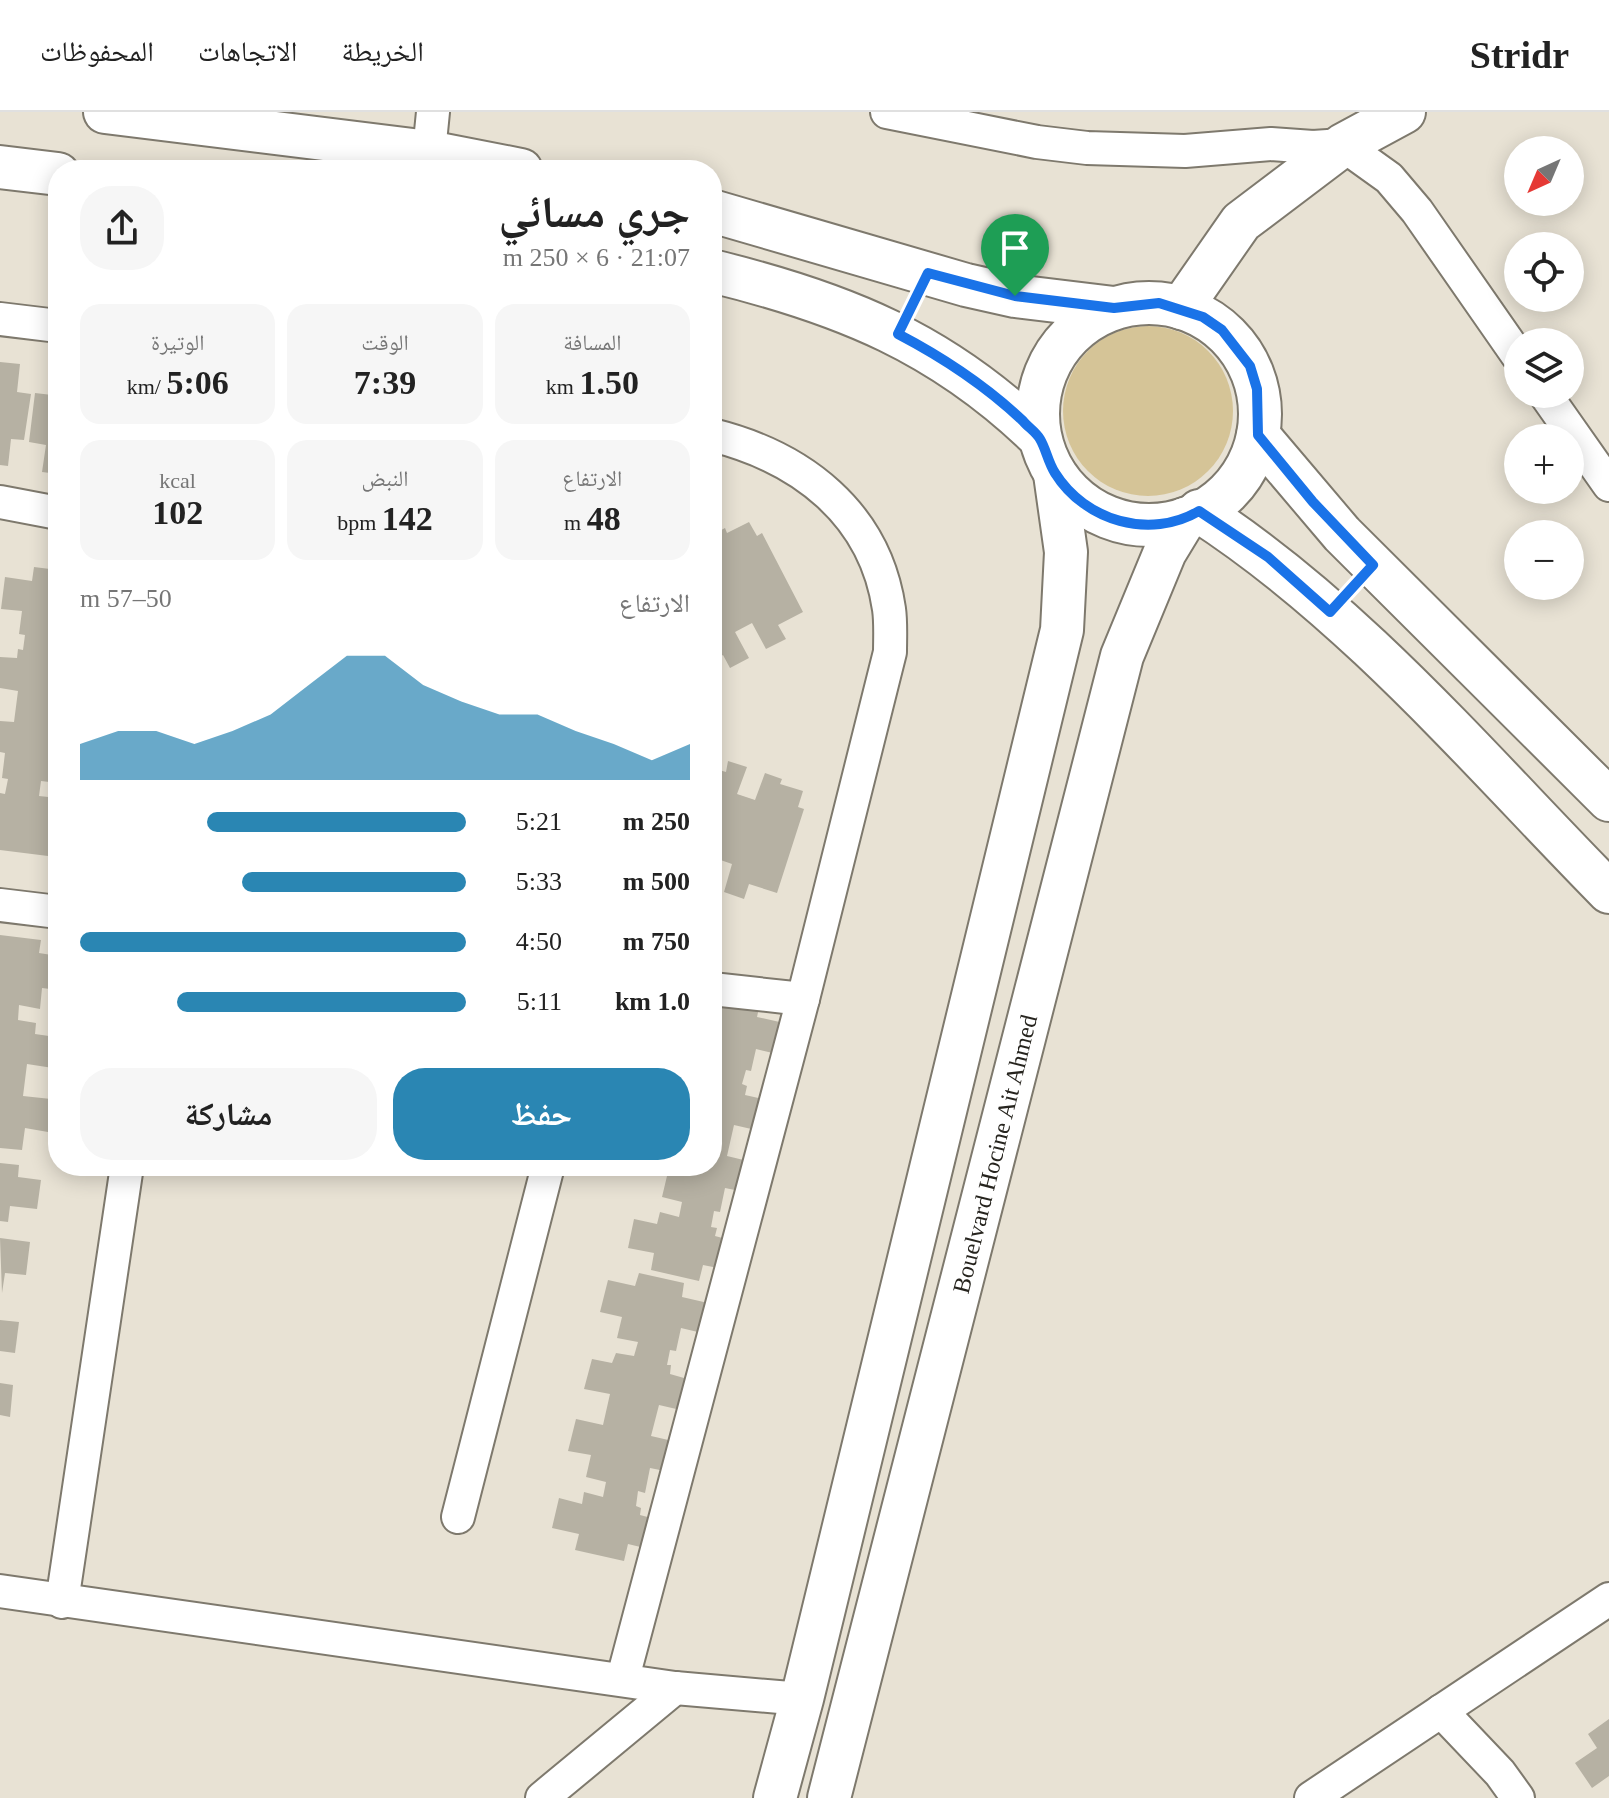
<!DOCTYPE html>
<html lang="ar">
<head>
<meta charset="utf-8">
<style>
	body { margin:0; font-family:"Times New Roman","Noto Naskh Arabic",serif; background:#f6f6f6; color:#222; direction:rtl; height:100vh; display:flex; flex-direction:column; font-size:30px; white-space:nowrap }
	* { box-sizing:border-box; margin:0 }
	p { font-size:26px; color:#767676 }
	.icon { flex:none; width:44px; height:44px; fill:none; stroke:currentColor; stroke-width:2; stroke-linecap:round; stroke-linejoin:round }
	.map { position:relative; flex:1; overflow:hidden; direction:ltr }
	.sheet { position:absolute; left:48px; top:48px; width:674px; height:1016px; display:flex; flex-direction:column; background:#fff; border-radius:32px; box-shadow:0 4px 20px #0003; direction:rtl }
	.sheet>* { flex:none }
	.needle { width:52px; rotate:224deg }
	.fabs { position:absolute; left:1504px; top:24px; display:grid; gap:16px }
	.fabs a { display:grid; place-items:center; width:80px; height:80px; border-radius:50%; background:#fff; box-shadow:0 4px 20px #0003; font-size:40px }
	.pin { position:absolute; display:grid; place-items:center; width:68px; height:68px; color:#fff; margin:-82px -34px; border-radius:50% 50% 50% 0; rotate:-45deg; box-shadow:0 0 8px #0007 }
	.pin .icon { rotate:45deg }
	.round { display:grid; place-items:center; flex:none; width:84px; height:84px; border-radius:32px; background:#f6f6f6 }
	.head { display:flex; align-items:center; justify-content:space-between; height:136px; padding:0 32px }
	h1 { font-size:44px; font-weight:700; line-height:60px }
	.metrics { display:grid; grid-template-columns:repeat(3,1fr); gap:12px; height:136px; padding:8px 32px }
	.metrics div { display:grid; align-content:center; border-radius:20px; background:#f6f6f6; text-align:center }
	.metrics b { font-size:34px; font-weight:700 }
	.metrics small { font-size:22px; font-weight:400 }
	.metrics p { font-size:22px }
	.chart { height:224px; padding:16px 32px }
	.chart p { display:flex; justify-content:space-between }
	.chart svg { width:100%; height:144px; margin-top:8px; fill:#2a86b3; opacity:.7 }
	.button { display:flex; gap:16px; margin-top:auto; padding:16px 32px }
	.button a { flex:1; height:92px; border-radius:32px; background:#2a86b3; color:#fff; font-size:32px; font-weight:700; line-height:92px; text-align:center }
	.button a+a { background:#f6f6f6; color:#222 }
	ul { padding:0 32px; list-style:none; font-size:26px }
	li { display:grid; grid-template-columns:128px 96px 1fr; align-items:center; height:60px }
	li i { height:20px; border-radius:10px; background:#2a86b3 }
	header { display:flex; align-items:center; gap:48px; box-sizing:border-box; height:112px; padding:0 40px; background:#fff; border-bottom:2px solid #e0e0e0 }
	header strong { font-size:38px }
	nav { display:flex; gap:44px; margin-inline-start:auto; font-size:28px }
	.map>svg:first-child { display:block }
	.green { fill:#d5c497 }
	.building { fill:#b6b1a3 }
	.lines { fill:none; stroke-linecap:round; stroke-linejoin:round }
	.minor-casing { stroke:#7e796d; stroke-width:36 }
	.major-casing { stroke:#7e796d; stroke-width:46 }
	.minor { stroke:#fff; stroke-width:32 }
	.major { stroke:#fff; stroke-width:42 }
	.route-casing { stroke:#fff; stroke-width:16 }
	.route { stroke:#1a73e8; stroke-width:10 }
	.labels { text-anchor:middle; stroke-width:7; stroke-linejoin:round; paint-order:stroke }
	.street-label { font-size:24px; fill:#26241e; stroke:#fff }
</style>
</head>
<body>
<header>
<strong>Stridr</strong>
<nav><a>الخريطة</a><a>الاتجاهات</a><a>المحفوظات</a></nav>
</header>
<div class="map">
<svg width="1609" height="1686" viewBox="0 0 1609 1686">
	<rect width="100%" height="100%" fill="#e8e2d4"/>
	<!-- green -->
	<circle class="green" cx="1148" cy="299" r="85"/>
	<!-- building -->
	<g class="building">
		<polygon points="0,250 20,252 17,280 31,282 24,328 11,327 8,354 0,353"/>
		<polygon points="55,257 58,258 58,362 42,360 46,333 29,330 35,281 52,283"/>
		<polygon points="749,410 757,424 762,421 803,500 778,513 786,527 766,537 752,511 735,520 749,546 730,556 723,543 712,549 712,455 721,450 712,430 712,423 725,416 727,421"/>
		<polygon points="34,455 58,458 58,671 41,669 39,684 58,686 58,728 50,727 48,744 0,738 0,681 5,682 8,667 2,666 5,641 0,640 0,609 14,610 18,579 0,576 0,545 17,546 18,537 23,538 25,523 19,522 22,499 1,497 5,465 32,469"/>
		<polygon points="728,649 747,655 737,682 755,688 765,661 782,667 780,672 803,679 798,695 804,697 777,781 749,772 744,787 724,780 732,752 712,745 712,656 726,660"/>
		<polygon points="0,823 41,828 39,841 58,844 58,878 42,876 40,897 19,893 18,908 36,911 35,922 56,925 53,956 27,952 23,984 51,987 48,1020 25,1016 22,1038 0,1036"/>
		<polygon points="712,889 760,891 757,905 784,911 777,942 756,937 751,959 746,958 742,972 747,974 745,983 767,988 760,1019 734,1013 727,1044 752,1050 745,1080 725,1076 720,1100 714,1099 711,1115 717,1116 715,1124 734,1129 728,1158 703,1153 699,1169 651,1158 654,1141 628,1136 634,1107 657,1112 660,1100 679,1105 682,1090 662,1085 667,1064 644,1059 645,1054 712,1054"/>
		<polygon points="0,1051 19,1053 18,1065 41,1068 37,1097 10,1094 8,1110 0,1109"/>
		<polygon points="0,1126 30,1130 26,1163 5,1161 2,1181"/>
		<polygon points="639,1161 684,1171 682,1185 708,1191 702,1221 681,1216 676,1239 670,1238 667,1253 671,1253 670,1262 691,1268 685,1299 659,1293 651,1324 677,1330 670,1360 650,1356 645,1381 638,1379 636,1394 641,1396 640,1403 659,1408 653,1438 628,1432 624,1449 575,1438 579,1422 552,1416 559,1386 582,1392 584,1380 603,1385 606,1370 586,1365 591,1343 568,1339 576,1307 603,1313 610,1282 584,1277 592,1247 612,1251 616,1241 634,1244 638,1230 617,1226 622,1205 600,1200 608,1168 635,1174"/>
		<polygon points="0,1208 19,1210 15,1241 0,1239"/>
		<polygon points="0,1271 13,1273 10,1305 0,1303"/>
		<polygon points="1609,1607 1609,1664 1592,1676 1575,1651 1597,1636 1588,1622"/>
	</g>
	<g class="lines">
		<defs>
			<g id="minor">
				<polyline points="887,0 1037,30 1087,36 1185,39 1271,32 1313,35 1343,33 1389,66 1417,99 1518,244"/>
				<polyline points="429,40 433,0"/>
				<polyline points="0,207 58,214"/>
				<polyline points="1545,282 1609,373"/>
				<polyline points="0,390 58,401"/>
				<polyline points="0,793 58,800"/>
				<polyline points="712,877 803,887"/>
				<polyline points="458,1405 548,1054"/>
				<polyline points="0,1479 675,1576 802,1587"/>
				<polyline points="62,1490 127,1054"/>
				<path d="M 623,1566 L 803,887 L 890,540 C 890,526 891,511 889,497 C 875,401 801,345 712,323"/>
				<polyline points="1441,1599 1500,1661 1518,1686"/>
				<polyline points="542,1686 675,1576"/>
				<polyline points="1311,1686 1609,1487"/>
			</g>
			<g id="major">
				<polyline points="105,0 429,40 521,58"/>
				<polyline points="0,55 58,62"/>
				<polyline points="712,99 966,173 1015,184 1114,196"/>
				<path d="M 712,159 C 843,191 942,231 1040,326"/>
				<circle cx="1149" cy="302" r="111"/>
				<polyline points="1181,196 1241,110 1343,33 1404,0"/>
				<polyline points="1258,323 1342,422 1609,688"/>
				<path d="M 1199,399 C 1354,499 1480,649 1609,780"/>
				<polyline points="775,1686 802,1587 1062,518 1066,440 1055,362"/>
				<polyline points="829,1686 1122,544 1165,440 1185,407"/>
			</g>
		</defs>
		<!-- minor casing -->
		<use href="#minor" class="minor-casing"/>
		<!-- major casing -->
		<use href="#major" class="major-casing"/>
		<!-- minor -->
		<use href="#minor" class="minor"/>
		<!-- major -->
		<use href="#major" class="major"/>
	</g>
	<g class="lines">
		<defs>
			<path id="route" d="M 928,161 L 1015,184 L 1114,196 L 1159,191 L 1203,205 L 1222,218 L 1250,254 L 1257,277 L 1258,323 L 1313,390 L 1373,453 L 1330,500 L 1268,445 L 1199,399 C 1150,428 1085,409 1055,361 C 1048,350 1046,337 1040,327 C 1036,320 1028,315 1023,309 C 985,273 944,246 898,222 Z"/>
		</defs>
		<!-- route casing -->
		<use href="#route" class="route-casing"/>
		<!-- route -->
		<use href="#route" class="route"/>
	</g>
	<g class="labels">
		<!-- street labels -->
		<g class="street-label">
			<text transform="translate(995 1042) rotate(-76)" y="8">Bouelvard Hocine Ait Ahmed</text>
		</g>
	</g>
</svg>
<div class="fabs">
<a><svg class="needle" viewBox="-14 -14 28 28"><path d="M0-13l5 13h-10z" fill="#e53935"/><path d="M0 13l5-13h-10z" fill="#767676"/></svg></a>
<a><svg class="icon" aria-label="locate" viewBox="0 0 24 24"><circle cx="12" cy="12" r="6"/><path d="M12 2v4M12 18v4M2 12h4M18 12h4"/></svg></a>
<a><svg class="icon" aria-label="layers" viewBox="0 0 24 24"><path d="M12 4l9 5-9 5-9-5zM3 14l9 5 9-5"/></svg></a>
<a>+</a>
<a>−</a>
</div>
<div class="pin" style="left:1015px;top:184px;background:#1e9e55"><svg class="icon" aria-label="arrive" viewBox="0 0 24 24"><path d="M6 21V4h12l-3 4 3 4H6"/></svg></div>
<section class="sheet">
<div class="head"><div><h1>جري مسائي</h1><p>21:07 · 6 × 250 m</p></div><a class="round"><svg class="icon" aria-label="share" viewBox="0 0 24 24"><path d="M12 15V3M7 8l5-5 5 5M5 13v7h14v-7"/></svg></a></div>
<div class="metrics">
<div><p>المسافة</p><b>1.50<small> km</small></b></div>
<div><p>الوقت</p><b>7:39</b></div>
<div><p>الوتيرة</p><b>5:06<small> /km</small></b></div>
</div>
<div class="metrics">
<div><p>الارتفاع</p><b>48<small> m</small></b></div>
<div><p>النبض</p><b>142<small> bpm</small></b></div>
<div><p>kcal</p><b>102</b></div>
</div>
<div class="chart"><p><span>الارتفاع</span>50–57 m</p>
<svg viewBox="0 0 160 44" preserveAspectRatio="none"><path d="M0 44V33L10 29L20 29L30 33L40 29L50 24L60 15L70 6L80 6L90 15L100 20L110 24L120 24L130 29L140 33L150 38L160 33V44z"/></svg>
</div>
<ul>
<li><b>250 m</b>5:21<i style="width:67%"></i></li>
<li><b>500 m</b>5:33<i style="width:58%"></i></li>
<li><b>750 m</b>4:50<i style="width:100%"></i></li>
<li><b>1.0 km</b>5:11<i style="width:75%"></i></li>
</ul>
<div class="button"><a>حفظ</a><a>مشاركة</a></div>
</section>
</div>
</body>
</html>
